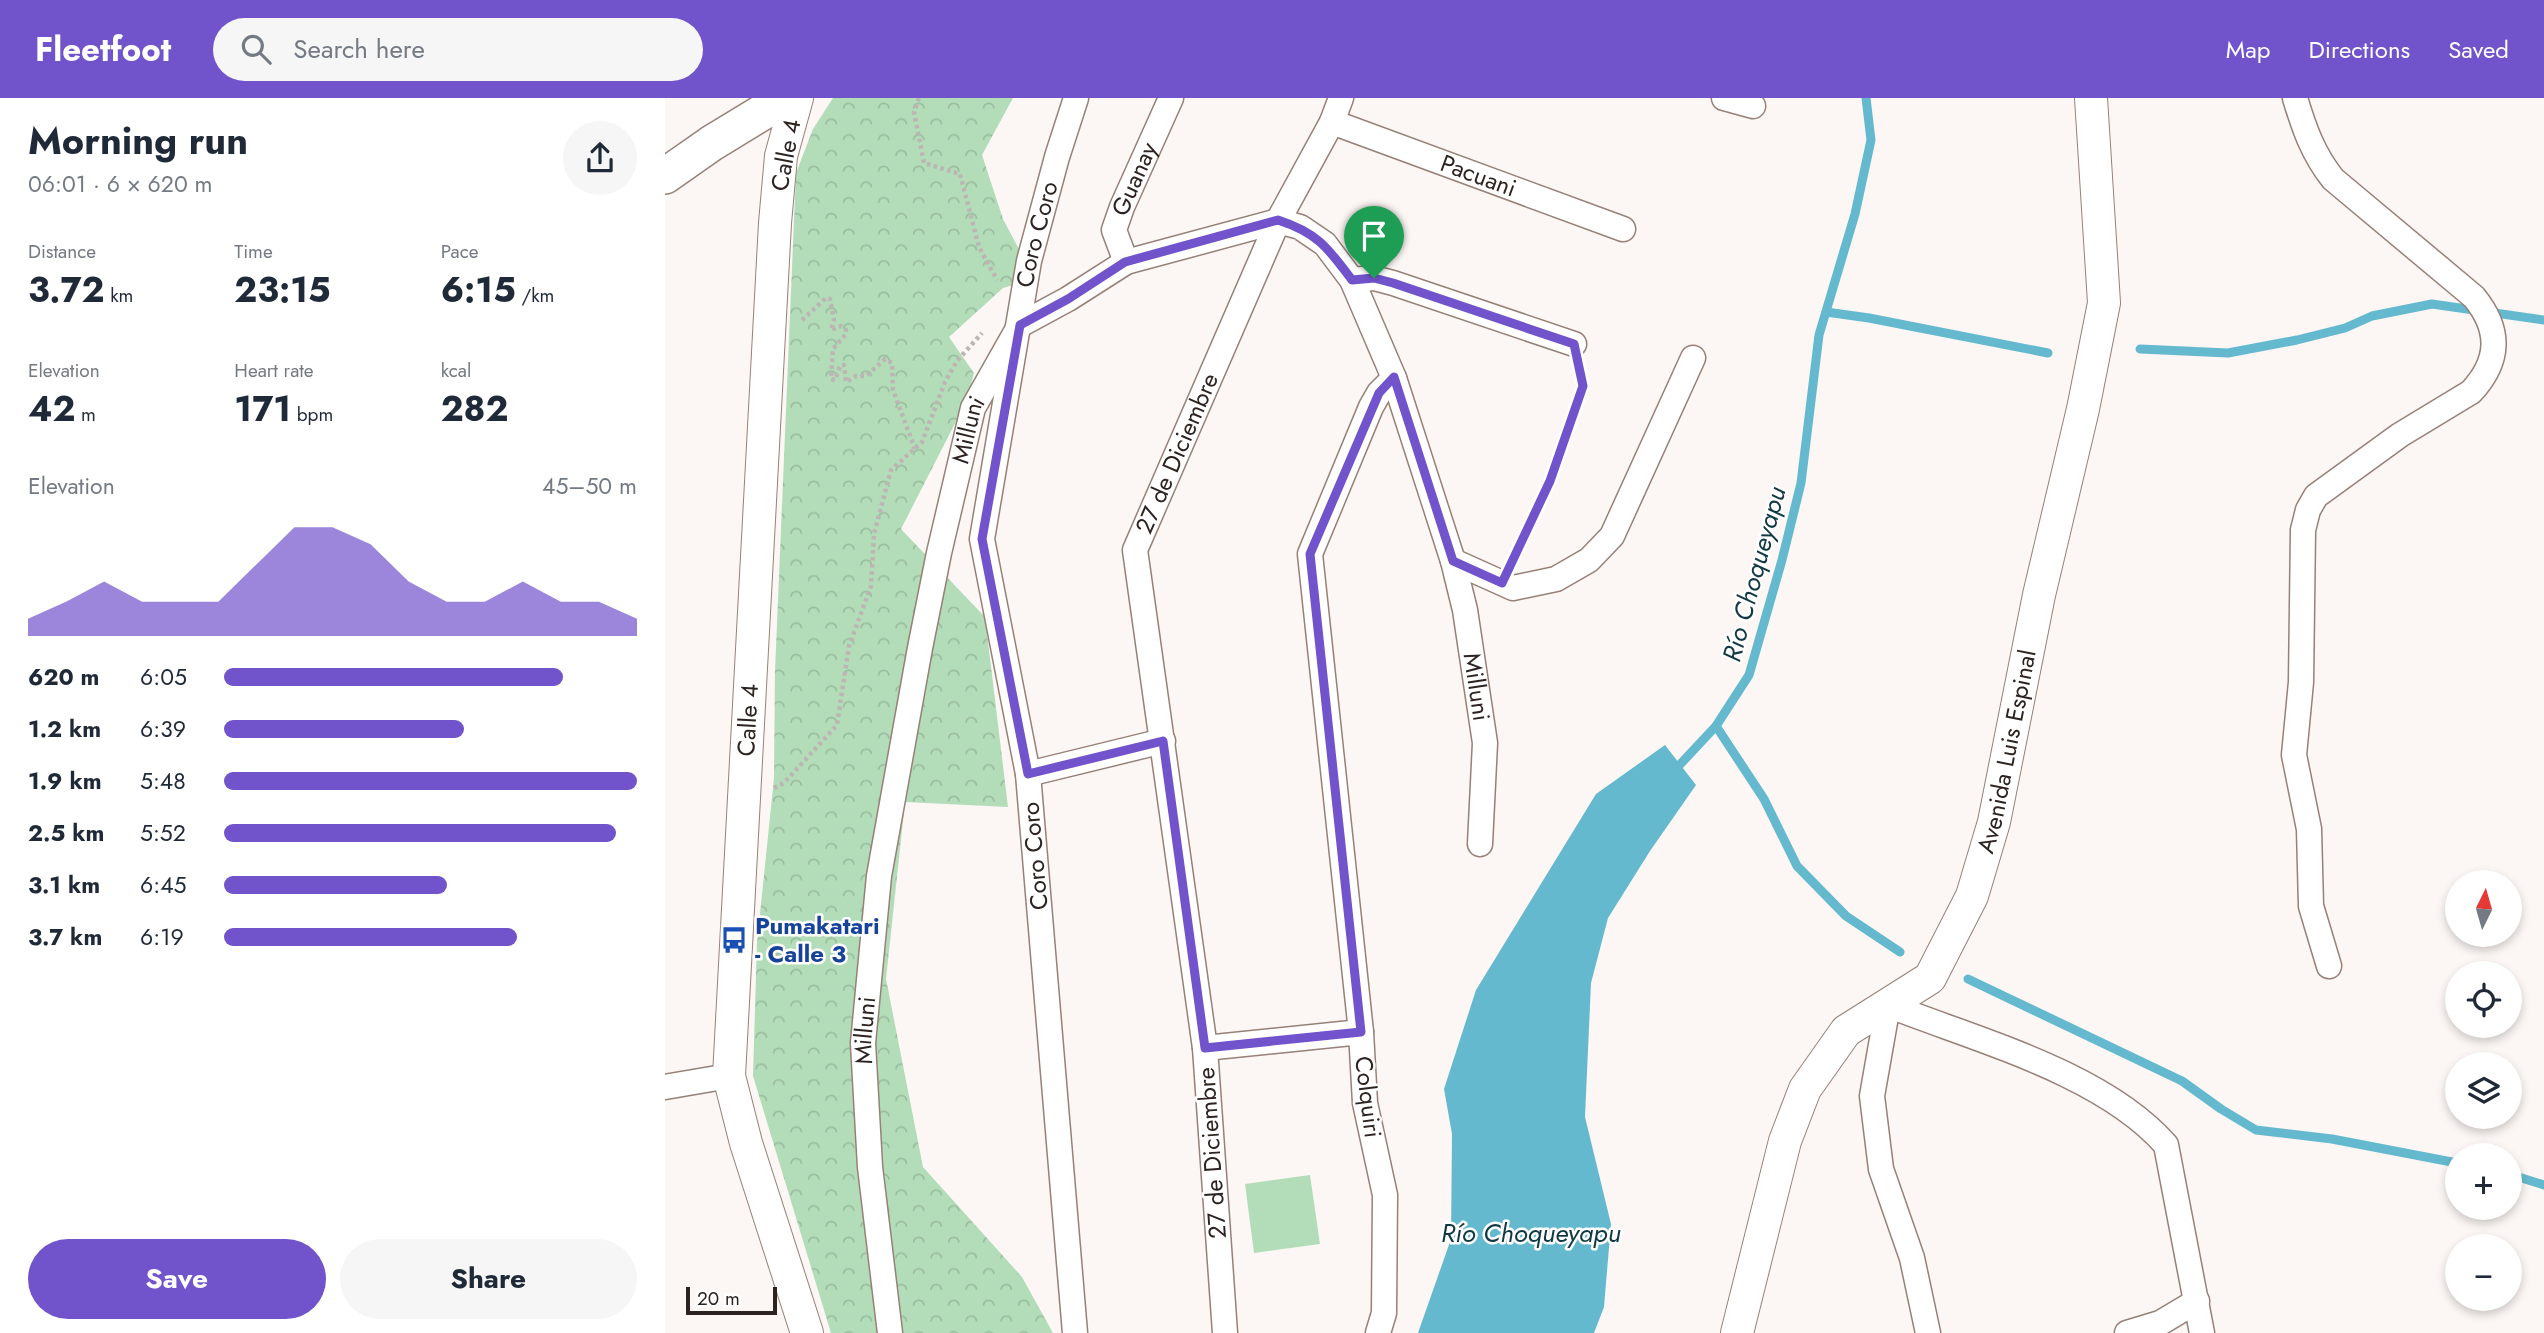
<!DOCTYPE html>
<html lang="en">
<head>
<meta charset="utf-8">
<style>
	body { margin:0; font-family:Jost,sans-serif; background:#f6f6f7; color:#1f2937; height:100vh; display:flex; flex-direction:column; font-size:26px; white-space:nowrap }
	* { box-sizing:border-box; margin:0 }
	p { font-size:23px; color:#747a83 }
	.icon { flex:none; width:38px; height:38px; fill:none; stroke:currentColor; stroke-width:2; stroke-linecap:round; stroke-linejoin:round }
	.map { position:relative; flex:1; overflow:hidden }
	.sheet { display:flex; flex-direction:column; background:#fff; width:665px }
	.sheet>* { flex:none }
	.needle { width:46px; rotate:5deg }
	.controls { position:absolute; left:1780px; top:772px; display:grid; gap:14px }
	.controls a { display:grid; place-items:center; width:77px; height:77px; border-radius:50%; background:#fff; box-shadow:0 4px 10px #0003; font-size:35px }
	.scale { position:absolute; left:21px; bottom:18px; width:91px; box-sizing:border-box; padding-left:7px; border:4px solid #2d2320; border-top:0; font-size:19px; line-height:24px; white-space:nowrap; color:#2d2320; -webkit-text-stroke:5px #fff; paint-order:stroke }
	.pin { position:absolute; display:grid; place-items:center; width:60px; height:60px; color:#fff; margin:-72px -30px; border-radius:50% 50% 50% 0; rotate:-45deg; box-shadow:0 0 7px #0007 }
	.pin .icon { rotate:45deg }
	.round { display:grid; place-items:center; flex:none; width:74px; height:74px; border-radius:37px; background:#f6f6f7 }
	.head { display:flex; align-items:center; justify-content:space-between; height:119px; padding:0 28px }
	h1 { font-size:38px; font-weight:700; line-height:52px }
	.stats { display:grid; grid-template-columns:repeat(3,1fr); gap:10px; height:119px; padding:7px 28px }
	.stats div { display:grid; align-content:center }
	.stats b { font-size:35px; font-weight:700 }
	.stats small { font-size:19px; font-weight:400 }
	.stats p { font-size:19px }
	.chart { height:196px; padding:14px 28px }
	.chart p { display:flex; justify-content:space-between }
	.chart svg { width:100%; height:126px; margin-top:7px; fill:#7153cc; opacity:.7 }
	.primary-button { display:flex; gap:14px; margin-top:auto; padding:14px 28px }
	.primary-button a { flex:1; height:80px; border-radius:42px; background:#7153cc; color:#fff; font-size:28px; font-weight:700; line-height:80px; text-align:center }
	.primary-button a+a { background:#f6f6f7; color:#1f2937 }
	ul { padding:0 28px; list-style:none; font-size:23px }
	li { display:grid; grid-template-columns:112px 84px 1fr; align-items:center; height:52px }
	li i { height:18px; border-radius:9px; background:#7153cc }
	header { display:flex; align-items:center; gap:42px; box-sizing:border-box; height:98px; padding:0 35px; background:#7153cc; color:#fff }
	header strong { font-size:33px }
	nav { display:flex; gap:38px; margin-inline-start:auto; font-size:24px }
	.search { width:490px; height:63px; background:#f6f6f7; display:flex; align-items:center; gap:18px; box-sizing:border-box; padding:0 24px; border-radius:38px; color:#747a83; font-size:26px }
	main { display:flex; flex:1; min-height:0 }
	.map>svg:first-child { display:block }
	.forest { fill:url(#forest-crowns) }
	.park { fill:#b3ddb9 }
	.water { fill:#65b9cf }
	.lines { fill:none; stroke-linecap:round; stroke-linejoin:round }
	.stream { stroke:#65b9cf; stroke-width:9 }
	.minor-casing { stroke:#978077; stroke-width:27 }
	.tertiary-casing { stroke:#978077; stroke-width:34 }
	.secondary-casing { stroke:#978077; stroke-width:38 }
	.path { stroke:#bcb5b3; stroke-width:4.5; stroke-dasharray:3.5 3.5; stroke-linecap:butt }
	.minor { stroke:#fff; stroke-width:24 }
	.tertiary { stroke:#fff; stroke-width:32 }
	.secondary { stroke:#fff; stroke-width:35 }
	.route-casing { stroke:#fff; stroke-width:14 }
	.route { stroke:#7153cc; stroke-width:9 }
	.labels { text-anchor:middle; stroke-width:5; stroke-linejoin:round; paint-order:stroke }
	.street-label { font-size:24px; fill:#2d2320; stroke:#fff }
	.transit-label { font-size:24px; font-weight:bold; fill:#164399; stroke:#fff; text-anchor:start }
	.water-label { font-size:26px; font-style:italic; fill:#113943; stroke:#fff }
</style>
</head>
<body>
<header>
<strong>Fleetfoot</strong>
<div class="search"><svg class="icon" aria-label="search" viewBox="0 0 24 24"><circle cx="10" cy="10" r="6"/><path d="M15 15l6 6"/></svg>Search here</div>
<nav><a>Map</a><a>Directions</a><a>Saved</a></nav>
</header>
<main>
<section class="sheet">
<div class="head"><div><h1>Morning run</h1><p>06:01 · 6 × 620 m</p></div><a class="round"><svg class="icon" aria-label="share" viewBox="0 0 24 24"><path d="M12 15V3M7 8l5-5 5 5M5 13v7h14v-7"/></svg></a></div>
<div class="stats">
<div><p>Distance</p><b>3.72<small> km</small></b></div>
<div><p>Time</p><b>23:15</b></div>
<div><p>Pace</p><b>6:15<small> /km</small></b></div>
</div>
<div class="stats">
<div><p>Elevation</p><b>42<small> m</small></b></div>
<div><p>Heart rate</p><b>171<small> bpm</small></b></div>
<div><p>kcal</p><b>282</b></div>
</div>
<div class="chart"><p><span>Elevation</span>45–50 m</p>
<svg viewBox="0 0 160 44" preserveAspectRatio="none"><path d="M0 44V38L10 32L20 25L30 32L40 32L50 32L60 19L70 6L80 6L90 12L100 25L110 32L120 32L130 25L140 32L150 32L160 38V44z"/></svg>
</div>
<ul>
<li><b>620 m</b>6:05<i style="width:82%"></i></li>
<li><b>1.2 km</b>6:39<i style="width:58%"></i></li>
<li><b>1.9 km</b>5:48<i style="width:100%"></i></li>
<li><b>2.5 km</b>5:52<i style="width:95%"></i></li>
<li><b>3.1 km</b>6:45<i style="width:54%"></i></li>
<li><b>3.7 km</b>6:19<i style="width:71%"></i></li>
</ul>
<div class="primary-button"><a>Save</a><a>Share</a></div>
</section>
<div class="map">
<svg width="1879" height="1235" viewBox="0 0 1879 1235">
	<defs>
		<pattern id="forest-crowns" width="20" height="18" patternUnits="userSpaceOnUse" patternTransform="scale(1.75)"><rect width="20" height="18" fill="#b3ddb9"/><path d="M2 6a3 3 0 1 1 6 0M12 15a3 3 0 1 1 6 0" fill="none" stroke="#9abd9f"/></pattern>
	</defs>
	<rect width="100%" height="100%" fill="#fcf6f4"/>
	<!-- forest -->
	<polygon class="forest" points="168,0 348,0 317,57 338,121 370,181 338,190 284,239 309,275 302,302 236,431 320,519 343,709 240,704 221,881 258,1069 357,1179 388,1235 166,1235 88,978 92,845 109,680 110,573 131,75 148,31"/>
	<!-- park -->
	<polygon class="park" points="645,1077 655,1146 589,1155 580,1086"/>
	<!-- water -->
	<polygon class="water" points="1000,647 1031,687 985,753 943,820 926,885 920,1019 946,1126 939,1209 929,1235 753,1235 786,1141 787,1036 779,991 811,892 931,696"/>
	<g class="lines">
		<!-- stream -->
		<g class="stream">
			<polyline points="1161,214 1204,220 1383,255"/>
			<polyline points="1475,251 1563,255 1632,242 1680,230 1707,218 1767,206 1879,222"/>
			<polyline points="1051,628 1099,701 1132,768 1181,818 1235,854"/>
			<polyline points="1008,674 1051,628 1084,577 1117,462 1136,385 1154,237 1190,116 1206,42 1201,0"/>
			<polyline points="1303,881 1517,983 1556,1011 1591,1032 1667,1041 1792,1065"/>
			<polyline points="1844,1076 1879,1087"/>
		</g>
		<defs>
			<g id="minor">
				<polyline points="1059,0 1088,8"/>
				<path d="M 1630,0 C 1639,30 1648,56 1668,81 L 1809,199 C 1836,232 1835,263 1806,294 L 1735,337 L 1651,398 L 1643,412 L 1638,432 L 1636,584 L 1629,657 L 1644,731 L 1646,808 L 1664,868"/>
				<path id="s1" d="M 667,24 L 958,131"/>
				<path id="s2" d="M 461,164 L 449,132 L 457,109 L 506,0"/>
				<polyline points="687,182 709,180 728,185 909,246"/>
				<polyline points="788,463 848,490 891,481 924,462 947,438 1028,260"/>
				<polyline points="363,676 498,643"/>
				<polyline points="540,950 696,934"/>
				<polyline points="0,989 64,978"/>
				<path id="s3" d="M 225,1235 L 205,1069 L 198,945 L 214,778 L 255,550 L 274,455 L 308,310 L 355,227 L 403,201 L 461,164 L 613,123 L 635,129 L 660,146 L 687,182 L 729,280 L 788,463 L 800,512 L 820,645 L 815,746"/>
				<path id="s4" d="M 410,1235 L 363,676 L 317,441 L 364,163 L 392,59 L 411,0"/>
				<path id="s5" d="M 560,1235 L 540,950 L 470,452 L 613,123 L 667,24 L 676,0"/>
				<polyline points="713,1235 719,1215 720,1097 700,1005 696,934 645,456 706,309 714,295 729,280"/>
				<path d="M 1263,1235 L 1247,1160 L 1216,1071 L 1207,998 L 1223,907 C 1311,942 1438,975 1501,1047 L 1537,1235"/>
				<polyline points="1462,1235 1495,1225 1532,1203"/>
			</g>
			<g id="tertiary">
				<polyline points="132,0 116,58 110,125 64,978 81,1045 142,1235"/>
				<path id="s6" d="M 1072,1235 L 1120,1043 L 1140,991 L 1181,933 L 1265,880 L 1307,798 L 1329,724 L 1374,497 L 1418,311 L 1439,205 L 1426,0"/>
			</g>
			<polyline id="secondary" points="0,78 47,45 121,0"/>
		</defs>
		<!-- minor casing -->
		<use href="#minor" class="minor-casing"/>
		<!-- tertiary casing -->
		<use href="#tertiary" class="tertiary-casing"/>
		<!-- secondary casing -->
		<use href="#secondary" class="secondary-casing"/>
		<!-- path -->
		<g class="path">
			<polyline points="254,0 249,14 259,65 295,76 314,149 332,182"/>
			<polyline points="137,222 161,200 165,201 169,222 166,232 176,228 181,232 181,236 168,251 166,281 170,282 175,268 179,267 181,284 191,278 201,278 220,261 227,265 228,292 250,351"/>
			<polyline points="848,462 885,383 917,288 914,271"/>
			<polyline points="109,690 119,685 172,627 184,548 206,488 209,436 226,372 257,344 280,284 292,263 317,235"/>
		</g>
		<!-- minor -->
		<use href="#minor" class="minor"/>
		<!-- tertiary -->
		<use href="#tertiary" class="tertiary"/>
		<!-- secondary -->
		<use href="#secondary" class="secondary"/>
	</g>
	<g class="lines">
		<defs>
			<path id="route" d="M 613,122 C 653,135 663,150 687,182 L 709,180 L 728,185 L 909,246 L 918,288 L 885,383 L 837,485 L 788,463 L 729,279 L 714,295 L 645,456 L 696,934 L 540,950 L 498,643 L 363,676 L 317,441 L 355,227 L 403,201 L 460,164 Z"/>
		</defs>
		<!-- route casing -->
		<use href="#route" class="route-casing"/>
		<!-- route -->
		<use href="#route" class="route"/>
	</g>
	<!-- icons -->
	<defs>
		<symbol id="bus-bare" viewBox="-9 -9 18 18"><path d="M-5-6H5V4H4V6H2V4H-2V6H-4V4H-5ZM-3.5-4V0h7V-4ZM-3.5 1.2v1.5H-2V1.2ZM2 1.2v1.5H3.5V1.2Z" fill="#1a4fb4" stroke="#fff" stroke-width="2.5" paint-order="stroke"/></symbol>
	</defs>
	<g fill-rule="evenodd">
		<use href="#bus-bare" x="50" y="823" width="38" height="38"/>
	</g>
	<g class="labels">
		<!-- street labels -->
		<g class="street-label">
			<text transform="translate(121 57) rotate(-79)" y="8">Calle 4</text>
			<text dy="8" stroke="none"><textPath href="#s1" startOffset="156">Pacuani</textPath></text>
			<text dy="8" stroke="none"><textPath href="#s2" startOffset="89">Guanay</textPath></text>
			<text dy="8" stroke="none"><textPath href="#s4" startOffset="1110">Coro Coro</textPath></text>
			<text dy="8" stroke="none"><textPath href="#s3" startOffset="914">Milluni</textPath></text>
			<text dy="8" stroke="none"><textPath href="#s5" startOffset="894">27 de Diciembre</textPath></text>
			<text dy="8" stroke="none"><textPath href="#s3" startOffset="1838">Milluni</textPath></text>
			<text transform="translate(83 622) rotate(-87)" y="8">Calle 4</text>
			<text dy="8" stroke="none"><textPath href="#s6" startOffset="665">Avenida Luis Espinal</textPath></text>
			<text transform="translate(370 758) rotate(-95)" y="8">Coro Coro</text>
			<text dy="8" stroke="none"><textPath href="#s3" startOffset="304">Milluni</textPath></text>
			<text transform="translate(703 999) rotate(83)" y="8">Colquiri</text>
			<text transform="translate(547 1055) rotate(-94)" y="8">27 de Diciembre</text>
		</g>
		<!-- transit labels -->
		<g class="transit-label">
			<text x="90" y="836">Pumakatari<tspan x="90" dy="28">- Calle 3</tspan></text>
		</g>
		<!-- water labels -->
		<g class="water-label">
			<text transform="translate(1089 476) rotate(-75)" y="9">Río Choqueyapu</text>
			<text x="866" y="1144">Río Choqueyapu</text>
		</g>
	</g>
</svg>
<div class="controls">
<a><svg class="needle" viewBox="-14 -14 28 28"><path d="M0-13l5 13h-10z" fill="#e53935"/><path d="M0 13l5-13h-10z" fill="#747a83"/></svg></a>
<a><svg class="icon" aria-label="locate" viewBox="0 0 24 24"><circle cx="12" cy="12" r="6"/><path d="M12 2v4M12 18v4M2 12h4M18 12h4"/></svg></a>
<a><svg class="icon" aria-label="layers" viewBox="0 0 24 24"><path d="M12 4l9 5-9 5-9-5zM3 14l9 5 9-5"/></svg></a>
<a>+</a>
<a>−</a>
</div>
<div class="scale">20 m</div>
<div class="pin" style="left:709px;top:180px;background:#1e9e55"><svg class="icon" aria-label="arrive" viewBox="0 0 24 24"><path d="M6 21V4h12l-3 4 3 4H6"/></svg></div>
</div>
</main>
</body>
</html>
